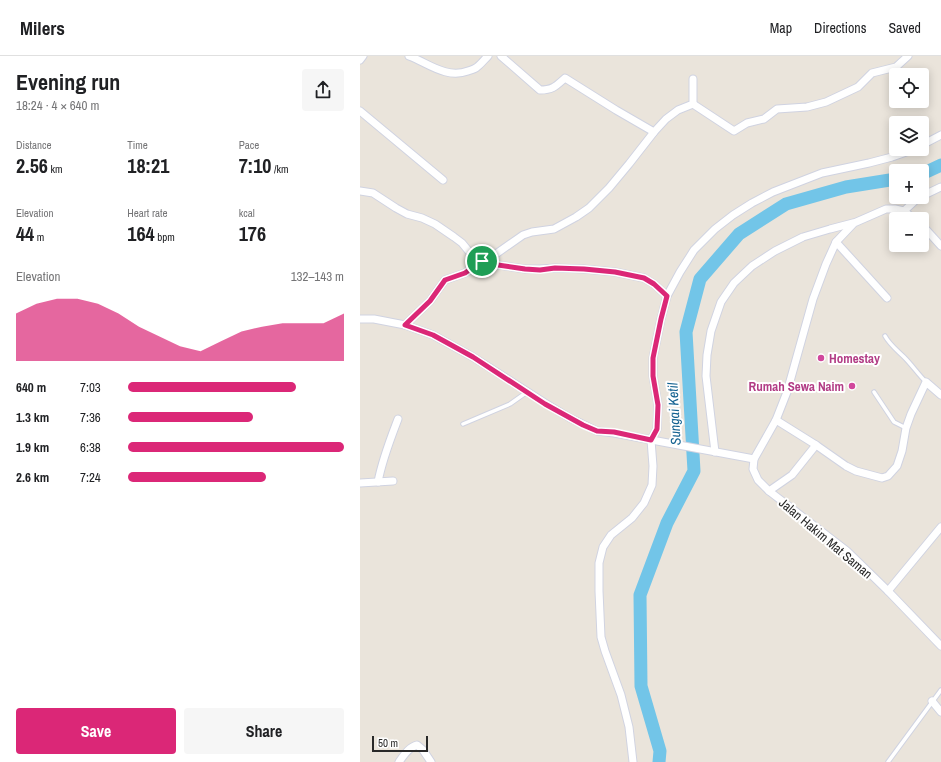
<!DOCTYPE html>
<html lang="en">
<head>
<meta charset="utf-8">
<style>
	body { margin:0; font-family:"Archivo Narrow",sans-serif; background:#f6f6f6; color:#202124; height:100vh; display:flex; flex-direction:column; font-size:15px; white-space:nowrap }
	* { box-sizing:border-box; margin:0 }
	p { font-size:13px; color:#757577 }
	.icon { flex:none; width:22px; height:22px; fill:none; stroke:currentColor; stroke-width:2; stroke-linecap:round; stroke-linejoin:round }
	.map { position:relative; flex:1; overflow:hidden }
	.side { display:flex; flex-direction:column; background:#fff; width:360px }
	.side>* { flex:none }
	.controls { position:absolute; left:529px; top:12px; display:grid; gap:8px }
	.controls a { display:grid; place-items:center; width:40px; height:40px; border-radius:4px; background:#fff; box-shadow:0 2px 10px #0003; font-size:20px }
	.scale { position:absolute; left:12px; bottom:10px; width:56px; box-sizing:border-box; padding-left:4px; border:2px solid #292929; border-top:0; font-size:11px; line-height:14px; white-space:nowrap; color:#292929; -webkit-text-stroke:3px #fff; paint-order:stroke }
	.pin { position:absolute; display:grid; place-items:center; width:34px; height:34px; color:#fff; margin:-17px; border:2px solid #fff; border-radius:50%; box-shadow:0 1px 4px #0007 }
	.round { display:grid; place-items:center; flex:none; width:42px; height:42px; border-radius:4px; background:#f6f6f6 }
	.overview { display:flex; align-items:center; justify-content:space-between; height:68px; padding:0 16px }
	h1 { font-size:22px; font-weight:800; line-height:30px }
	.figures { display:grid; grid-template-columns:repeat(3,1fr); gap:6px; height:68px; padding:4px 16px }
	.figures div { display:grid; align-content:center }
	.figures b { font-size:20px; font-weight:800 }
	.figures small { font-size:11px; font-weight:400 }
	.figures p { font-size:11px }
	.chart { height:112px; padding:8px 16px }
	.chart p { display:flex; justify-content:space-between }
	.chart svg { width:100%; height:72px; margin-top:4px; fill:#db2777; opacity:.7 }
	.action { display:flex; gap:8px; margin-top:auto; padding:8px 16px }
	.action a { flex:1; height:46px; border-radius:4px; background:#db2777; color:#fff; font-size:16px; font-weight:800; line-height:46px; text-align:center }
	.action a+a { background:#f6f6f6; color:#202124 }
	ul { padding:0 16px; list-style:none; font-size:13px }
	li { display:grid; grid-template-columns:64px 48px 1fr; align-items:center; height:30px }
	li i { height:10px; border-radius:5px; background:#db2777 }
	header { display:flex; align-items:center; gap:24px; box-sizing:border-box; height:56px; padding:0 20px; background:#fff; border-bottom:1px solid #e0e0e0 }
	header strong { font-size:19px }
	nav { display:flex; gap:22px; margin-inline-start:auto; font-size:14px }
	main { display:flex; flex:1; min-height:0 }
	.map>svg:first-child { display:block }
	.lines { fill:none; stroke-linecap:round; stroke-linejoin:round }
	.river { stroke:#72c5e8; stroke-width:13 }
	.lane-casing { stroke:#d0d3e1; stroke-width:5.5 }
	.street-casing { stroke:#d0d3e1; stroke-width:9 }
	.lane { stroke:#fff; stroke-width:3.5 }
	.street { stroke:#fff; stroke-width:7 }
	.route-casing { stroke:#fff; stroke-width:8 }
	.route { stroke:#db2777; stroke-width:5 }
	.hotel-dot { fill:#d1479c; stroke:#fff; stroke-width:1.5 }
	.labels { text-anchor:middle; stroke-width:4; stroke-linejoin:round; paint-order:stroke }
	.hotel-label { font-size:13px; font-weight:bold; fill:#b23c85; stroke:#fff; text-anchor:start }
	.street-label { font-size:13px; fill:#292929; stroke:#fff }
	.water-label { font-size:14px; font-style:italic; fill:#146291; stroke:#fff }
</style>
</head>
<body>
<header>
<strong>Milers</strong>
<nav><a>Map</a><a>Directions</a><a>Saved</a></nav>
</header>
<main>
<section class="side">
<div class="overview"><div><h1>Evening run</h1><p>18:24 · 4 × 640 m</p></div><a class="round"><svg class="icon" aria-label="share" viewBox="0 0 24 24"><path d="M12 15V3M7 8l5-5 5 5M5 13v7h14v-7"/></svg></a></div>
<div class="figures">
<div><p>Distance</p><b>2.56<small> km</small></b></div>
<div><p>Time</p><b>18:21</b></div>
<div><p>Pace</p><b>7:10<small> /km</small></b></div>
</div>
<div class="figures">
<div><p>Elevation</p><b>44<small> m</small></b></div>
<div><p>Heart rate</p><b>164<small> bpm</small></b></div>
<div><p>kcal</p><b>176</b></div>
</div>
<div class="chart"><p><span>Elevation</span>132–143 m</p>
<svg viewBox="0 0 160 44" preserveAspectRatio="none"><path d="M0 44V15L10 9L20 6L30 6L40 9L50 15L60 23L70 29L80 35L90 38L100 32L110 26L120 23L130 21L140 21L150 21L160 15V44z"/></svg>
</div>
<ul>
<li><b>640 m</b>7:03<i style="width:78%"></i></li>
<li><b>1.3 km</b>7:36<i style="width:58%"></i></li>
<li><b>1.9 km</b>6:38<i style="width:100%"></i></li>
<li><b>2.6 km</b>7:24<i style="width:64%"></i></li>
</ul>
<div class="action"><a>Save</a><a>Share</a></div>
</section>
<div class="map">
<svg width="581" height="706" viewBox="0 0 581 706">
	<rect width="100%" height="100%" fill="#eae4db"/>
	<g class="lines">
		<!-- river -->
		<g class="river">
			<polyline points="562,118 581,109"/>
			<polyline points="299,706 300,695 281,630 280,539 307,467 334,415 326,276 340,223 379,178 426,148 486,131 536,123"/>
		</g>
		<defs>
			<g id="lane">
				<path d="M 525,280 C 530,289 537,294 544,301 C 552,309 558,318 566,326"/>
				<polyline points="514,336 534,366 546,372"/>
				<polyline points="103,368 150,348 167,336"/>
				<polyline points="528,706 581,634"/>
			</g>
			<g id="street">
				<path d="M 49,0 C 68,7 86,23 108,15 C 111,14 115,13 117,11 C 121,8 124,4 128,0"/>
				<path d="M 141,0 L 180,34 C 193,34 196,30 205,22 L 256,54 L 294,76"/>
				<polyline points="0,4 3,0"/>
				<polyline points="333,48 374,75 387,67 404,63 417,53 447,51 466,46 498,31 512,17 536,11 548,0"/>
				<polyline points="0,55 83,124"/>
				<polyline points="562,89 581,79"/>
				<polyline points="0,135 13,137 36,152 47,158 62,162 75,168 94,181 102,187 111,198 122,205 131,208 165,213 180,213 195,212 224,213 255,216 284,222 294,228 307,240"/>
				<polyline points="562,140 581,131"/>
				<polyline points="544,155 558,142 560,141"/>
				<polyline points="554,163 544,155 535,153 526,153 494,167 476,186 466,208 453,243 427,336 416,364 394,403 393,413 398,424 409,435 487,495 528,535 581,590"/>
				<polyline points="562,169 581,190"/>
				<polyline points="476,186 527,242"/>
				<polyline points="0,263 14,263 45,269 73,279 113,301 185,347 210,362 237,375 254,377 394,403"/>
				<polyline points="45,269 70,245 85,224 105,217 122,205 133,200 163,179 172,176 194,173 216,161 229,152 249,132 269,108 294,76 306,63 318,54 333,48 333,23"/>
				<polyline points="416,364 456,389 486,410 496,415 522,422 528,420 537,410 542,395 546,372 551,358 566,326 581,339"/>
				<polyline points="355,396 346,320 347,299 351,275 361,246 374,227 392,210 415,195 443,181 470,173 493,167"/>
				<path d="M 18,426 C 22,404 30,384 38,363"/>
				<polyline points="0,427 33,425"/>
				<polyline points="409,435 432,419 456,389"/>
				<polyline points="528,535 581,471"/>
				<polyline points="572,645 581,656"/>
				<path d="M 39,706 C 44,699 49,691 57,689 L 63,694 L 71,706"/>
				<polyline points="273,706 269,671 261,639 245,595 241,581 239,535 239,507 243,491 251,479 272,462 284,447 292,429 293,410 291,384 297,373 298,349 293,320 293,302 301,263 307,240 320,216 334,194 355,173 373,159 392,147 413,136 462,117 509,107 532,101 555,93"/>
			</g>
		</defs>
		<!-- lane casing -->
		<use href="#lane" class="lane-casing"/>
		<!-- street casing -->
		<use href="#street" class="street-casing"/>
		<!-- lane -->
		<use href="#lane" class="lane"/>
		<!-- street -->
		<use href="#street" class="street"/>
	</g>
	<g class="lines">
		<defs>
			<polygon id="route" points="122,205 131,208 165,213 180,214 195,212 224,213 255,216 284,222 294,228 307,240 301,263 293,302 293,320 298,349 297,373 291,384 254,376 237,375 223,369 185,348 113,301 73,279 45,269 70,245 85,224 105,217"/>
		</defs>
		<!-- route casing -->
		<use href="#route" class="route-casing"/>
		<!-- route -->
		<use href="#route" class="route"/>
	</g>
	<!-- markers -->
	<g class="hotel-dot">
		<circle cx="461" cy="302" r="4"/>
		<circle cx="492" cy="330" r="4"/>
	</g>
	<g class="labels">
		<!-- hotel labels -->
		<g class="hotel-label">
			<text x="469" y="307">Homestay</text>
			<text x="484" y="335" text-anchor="end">Rumah Sewa Naim</text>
		</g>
		<!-- street labels -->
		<g class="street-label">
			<text transform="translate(466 482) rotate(40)" y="5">Jalan Hakim Mat Saman</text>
		</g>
		<!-- water labels -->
		<g class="water-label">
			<text transform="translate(314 358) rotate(-93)" y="5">Sungai Ketil</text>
		</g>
	</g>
</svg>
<div class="controls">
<a><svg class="icon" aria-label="locate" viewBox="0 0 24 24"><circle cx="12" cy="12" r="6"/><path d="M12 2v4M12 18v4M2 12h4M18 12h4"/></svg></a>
<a><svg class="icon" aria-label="layers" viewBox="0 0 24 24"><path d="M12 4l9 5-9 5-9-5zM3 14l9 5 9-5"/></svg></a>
<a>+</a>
<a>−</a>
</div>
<div class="scale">50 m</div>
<div class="pin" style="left:122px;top:205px;background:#1e9e55"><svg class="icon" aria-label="arrive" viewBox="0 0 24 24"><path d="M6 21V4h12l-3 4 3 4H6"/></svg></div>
</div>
</main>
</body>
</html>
